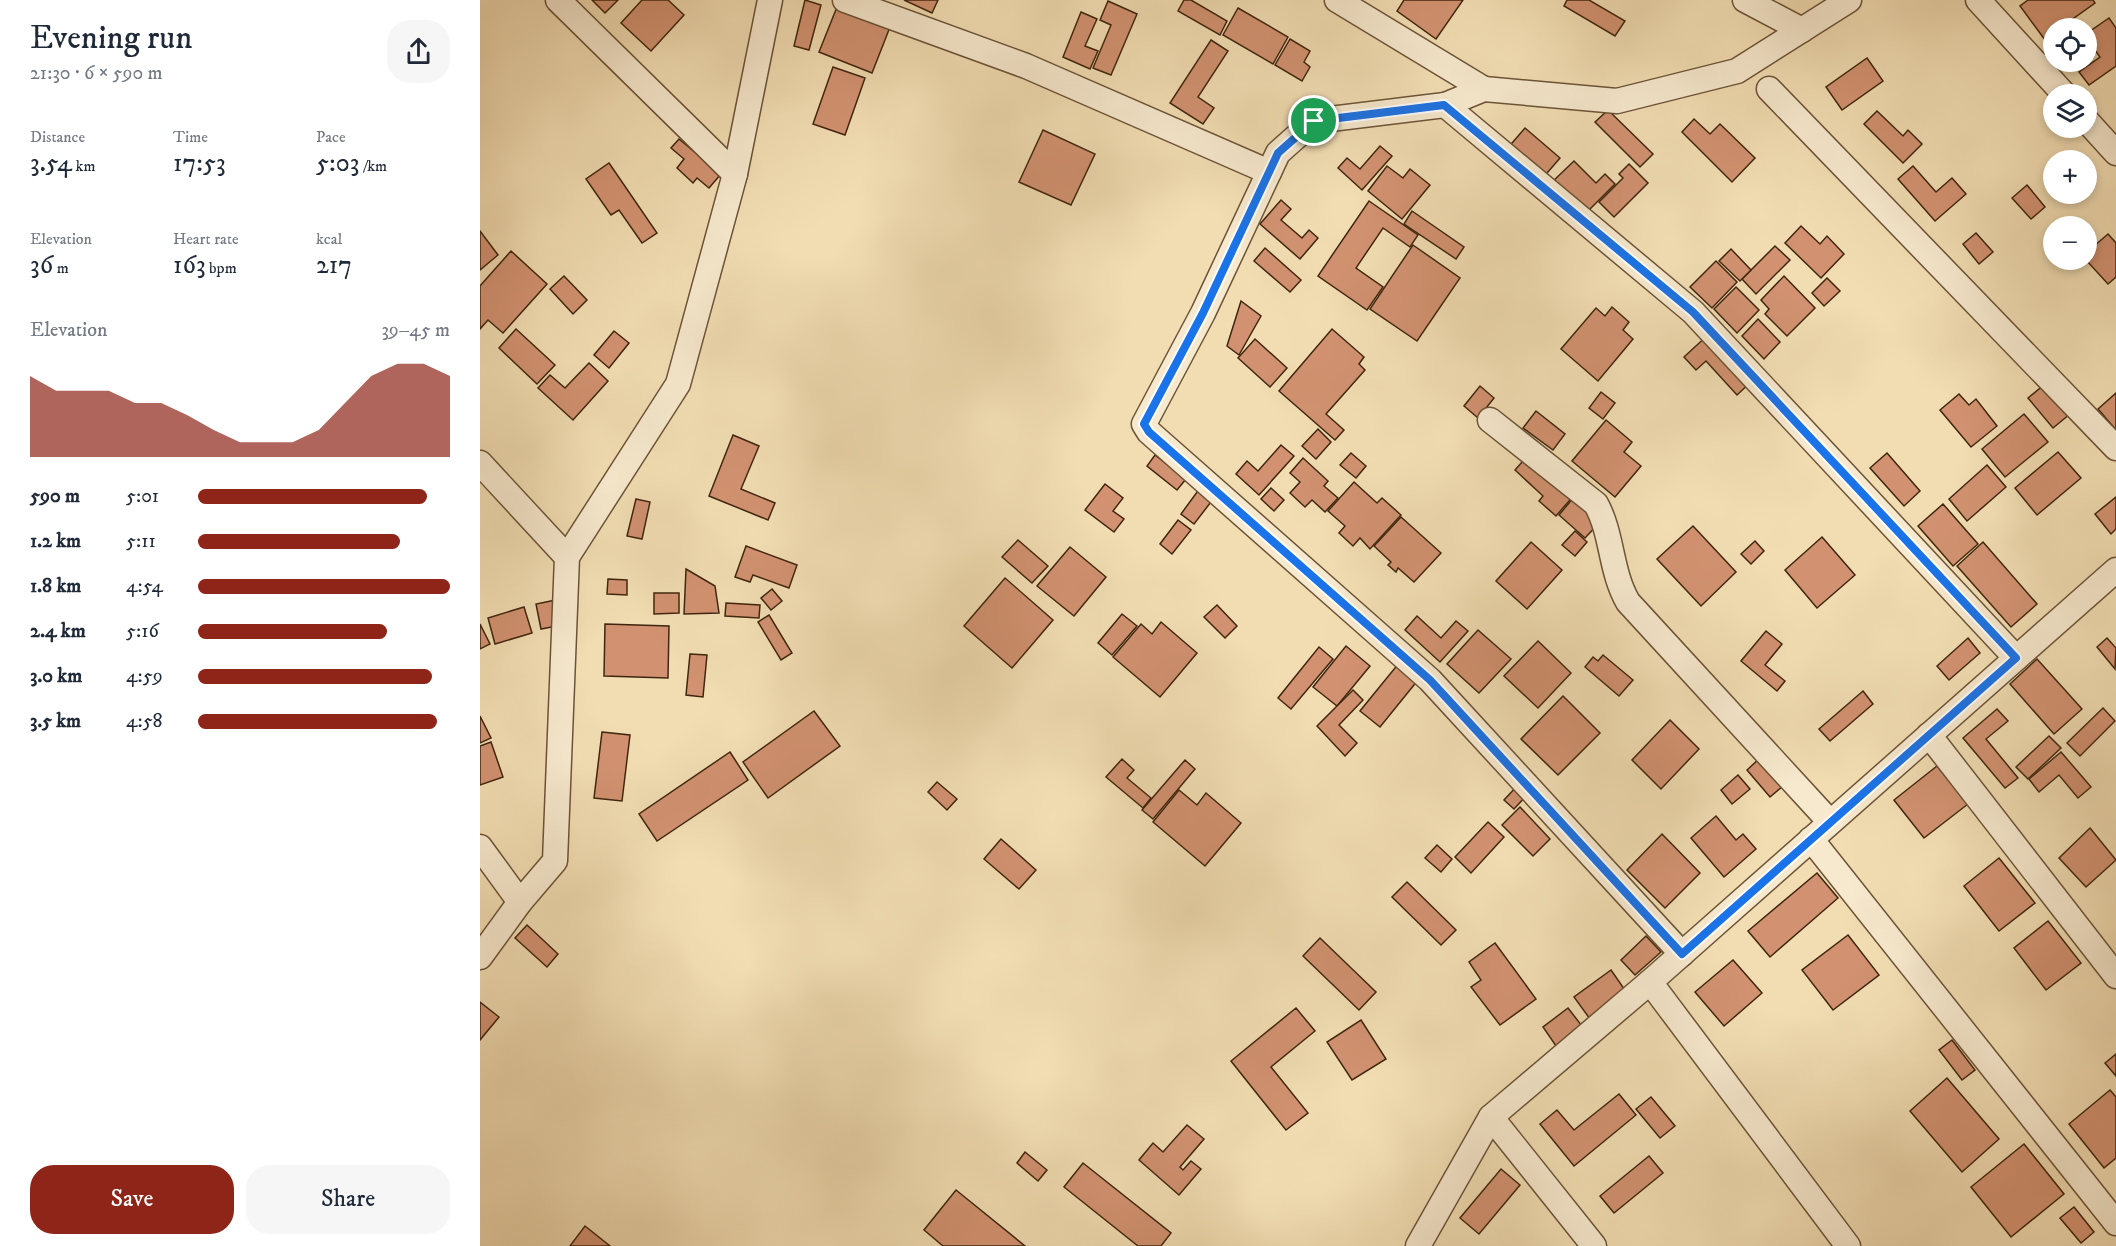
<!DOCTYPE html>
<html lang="en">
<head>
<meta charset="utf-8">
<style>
	body { margin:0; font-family:"IM FELL DW Pica",serif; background:#f6f6f7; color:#1f2937; height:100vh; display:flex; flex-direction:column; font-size:22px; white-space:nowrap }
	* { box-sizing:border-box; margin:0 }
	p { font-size:20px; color:#747a83 }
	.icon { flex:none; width:33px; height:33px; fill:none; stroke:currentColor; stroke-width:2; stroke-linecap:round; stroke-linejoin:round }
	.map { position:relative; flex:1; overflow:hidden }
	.side { display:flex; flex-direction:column; background:#fff; width:480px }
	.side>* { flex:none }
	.tools { position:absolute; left:1563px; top:18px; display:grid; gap:12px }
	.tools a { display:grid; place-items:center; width:54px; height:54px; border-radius:50%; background:#fff; box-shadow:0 3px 9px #0003; font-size:30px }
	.pin { position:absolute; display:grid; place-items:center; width:51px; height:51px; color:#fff; margin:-26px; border:3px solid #fff; border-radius:50%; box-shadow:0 2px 6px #0007 }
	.round { display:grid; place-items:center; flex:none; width:63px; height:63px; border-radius:24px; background:#f6f6f7 }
	.headline { display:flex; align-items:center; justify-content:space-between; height:102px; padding:0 30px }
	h1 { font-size:33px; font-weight:600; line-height:45px }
	.figures { display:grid; grid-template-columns:repeat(3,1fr); gap:9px; height:102px; padding:6px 30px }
	.figures div { display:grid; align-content:center }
	.figures b { font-size:26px; font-weight:600 }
	.figures small { font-size:16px; font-weight:400 }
	.figures p { font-size:16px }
	.chart { height:168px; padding:12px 30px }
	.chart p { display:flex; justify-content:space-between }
	.chart svg { width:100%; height:108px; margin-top:6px; fill:#8f2418; opacity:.7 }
	.cta { display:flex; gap:12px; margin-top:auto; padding:12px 30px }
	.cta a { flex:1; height:69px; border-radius:24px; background:#8f2418; color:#fff; font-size:24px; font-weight:600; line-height:69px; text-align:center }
	.cta a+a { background:#f6f6f7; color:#1f2937 }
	ul { padding:0 30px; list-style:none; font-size:20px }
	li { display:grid; grid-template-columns:96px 72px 1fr; align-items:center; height:45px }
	li i { height:15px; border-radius:8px; background:#8f2418 }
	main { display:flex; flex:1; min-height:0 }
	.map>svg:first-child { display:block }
	.building { fill:#d29271; stroke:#40260e; stroke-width:1.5 }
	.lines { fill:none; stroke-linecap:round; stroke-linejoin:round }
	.street-casing { stroke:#6c5437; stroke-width:27 }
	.street { stroke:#f7e9ce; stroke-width:24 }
	.route-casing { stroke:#fff; stroke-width:12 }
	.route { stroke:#1a73e8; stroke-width:8 }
</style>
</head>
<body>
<main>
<section class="side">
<div class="headline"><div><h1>Evening run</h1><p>21:30 · 6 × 590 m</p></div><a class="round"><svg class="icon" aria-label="share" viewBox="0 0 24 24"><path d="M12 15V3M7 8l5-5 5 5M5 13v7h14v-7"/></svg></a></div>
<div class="figures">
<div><p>Distance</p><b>3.54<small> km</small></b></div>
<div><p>Time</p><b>17:53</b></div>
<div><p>Pace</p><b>5:03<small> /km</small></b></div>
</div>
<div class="figures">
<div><p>Elevation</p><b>36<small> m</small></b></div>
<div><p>Heart rate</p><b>163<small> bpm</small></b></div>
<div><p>kcal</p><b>217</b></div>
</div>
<div class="chart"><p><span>Elevation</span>39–45 m</p>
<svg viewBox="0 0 160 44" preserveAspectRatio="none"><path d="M0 44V11L10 17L20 17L30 17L40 22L50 22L60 27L70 33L80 38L90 38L100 38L110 33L120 22L130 11L140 6L150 6L160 11V44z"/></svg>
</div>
<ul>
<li><b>590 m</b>5:01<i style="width:91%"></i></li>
<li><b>1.2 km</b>5:11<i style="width:80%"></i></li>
<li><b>1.8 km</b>4:54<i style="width:100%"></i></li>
<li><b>2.4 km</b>5:16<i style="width:75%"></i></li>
<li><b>3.0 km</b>4:59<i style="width:93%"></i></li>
<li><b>3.5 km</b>4:58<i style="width:95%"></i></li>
</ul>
<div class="cta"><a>Save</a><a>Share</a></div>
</section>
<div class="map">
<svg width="1636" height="1246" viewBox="0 0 1636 1246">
	<rect width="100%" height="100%" fill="#f2ddb3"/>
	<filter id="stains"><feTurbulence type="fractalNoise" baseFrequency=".00333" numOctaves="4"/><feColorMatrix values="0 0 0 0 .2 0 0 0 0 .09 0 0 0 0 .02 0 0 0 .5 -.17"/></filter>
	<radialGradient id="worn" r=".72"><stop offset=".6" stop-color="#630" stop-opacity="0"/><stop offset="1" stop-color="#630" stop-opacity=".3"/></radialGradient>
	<!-- building -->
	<g class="building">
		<polygon points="112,0 138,0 125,13"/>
		<polygon points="162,0 188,0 204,15 171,51 141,23"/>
		<polygon points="325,0 341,5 329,50 314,46"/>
		<polygon points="424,0 458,0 452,13"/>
		<polygon points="704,0 711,0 747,21 740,35 698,11"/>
		<polygon points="924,0 983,0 956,39 917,11"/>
		<polygon points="1087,0 1109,0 1145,21 1135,36 1084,6"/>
		<polygon points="1548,0 1613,0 1615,3 1580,28 1574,28 1574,33 1565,40 1540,6"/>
		<polygon points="628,1 657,14 631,75 613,68 631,25 620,20"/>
		<polygon points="359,2 412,22 392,73 339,52"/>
		<polygon points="758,8 808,37 793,64 743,35"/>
		<polygon points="601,12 617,19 605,46 618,51 610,69 583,57"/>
		<polygon points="1629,18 1636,28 1636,66 1609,85 1599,72 1620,57 1606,38 1606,34"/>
		<polygon points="810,39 830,51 824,62 830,67 822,81 795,65"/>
		<polygon points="731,40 748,51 718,97 734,108 723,124 690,103"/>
		<polygon points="1387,58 1403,81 1362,110 1346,87"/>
		<polygon points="353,67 385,78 365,135 333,124"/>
		<polygon points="1128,110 1173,154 1160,167 1115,122"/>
		<polygon points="1397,111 1423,136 1428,130 1442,144 1423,163 1384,124"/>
		<polygon points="1214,119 1230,134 1240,124 1275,158 1252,182 1202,132"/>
		<polygon points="1045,128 1080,158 1061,180 1026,150"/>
		<polygon points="563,130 615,154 591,205 539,182"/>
		<polygon points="199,139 241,174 229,188 217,178 213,183 197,168 204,159 191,148"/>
		<polygon points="900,146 912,156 882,190 858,168 867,158 880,169"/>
		<polygon points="1094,161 1116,183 1125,174 1135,184 1102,217 1070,184"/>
		<polygon points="129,163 177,233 162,243 139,210 131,215 106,179"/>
		<polygon points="1149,164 1168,183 1134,217 1119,202 1143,178 1139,174"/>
		<polygon points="907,166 923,178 930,169 950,185 922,219 888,191"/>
		<polygon points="1433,166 1456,192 1472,178 1486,194 1455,221 1418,179"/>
		<polygon points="1547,185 1565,207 1551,219 1532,198"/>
		<polygon points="801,200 811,209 801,220 822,238 829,230 838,238 820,259 780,224"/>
		<polygon points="889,201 938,235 930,247 903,228 876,268 903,287 887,310 838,276"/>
		<polygon points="932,211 984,247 976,259 924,224"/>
		<polygon points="1321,226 1340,244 1347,236 1364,254 1341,278 1305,243"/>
		<polygon points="0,231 18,255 0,270"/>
		<polygon points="1496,233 1513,252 1499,264 1483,244"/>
		<polygon points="1628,234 1636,243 1636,277 1628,284 1606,260 1606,253"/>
		<polygon points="933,245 980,278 937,341 890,309"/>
		<polygon points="1295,246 1310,260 1276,294 1262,279"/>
		<polygon points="785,248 821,280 810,292 774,261"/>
		<polygon points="1251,249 1271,270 1260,281 1239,261"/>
		<polygon points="31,251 67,284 23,333 8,320 0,329 0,286"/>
		<polygon points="1236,261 1257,282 1232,308 1210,287"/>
		<polygon points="84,276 107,300 93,314 70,289"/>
		<polygon points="1304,276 1335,308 1307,336 1285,314 1289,309 1281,300"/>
		<polygon points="1347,278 1360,291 1344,306 1332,293"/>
		<polygon points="1256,287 1279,310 1257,333 1234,309"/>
		<polygon points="761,301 781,316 759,355 747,346"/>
		<polygon points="1132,307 1149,322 1143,330 1153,339 1118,381 1081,349 1116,308 1125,316"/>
		<polygon points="1278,319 1300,342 1284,359 1262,336"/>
		<polygon points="36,329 75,365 57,384 19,348"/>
		<polygon points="852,329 884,357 879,364 885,370 846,414 864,430 855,440 799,391"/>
		<polygon points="134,331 149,343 129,368 114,355"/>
		<polygon points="1230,333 1272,381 1257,395 1226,361 1216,370 1204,357"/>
		<polygon points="775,339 807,368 790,387 758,358"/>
		<polygon points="109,363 128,381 93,420 58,388 70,375 85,388"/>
		<polygon points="1565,384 1590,414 1573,428 1548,398"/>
		<polygon points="1000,386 1014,398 998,418 984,406"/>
		<polygon points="1121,392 1135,403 1123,419 1109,408"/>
		<polygon points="1636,393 1636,430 1618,409"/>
		<polygon points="1479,394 1489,405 1496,399 1517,426 1491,447 1460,410"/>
		<polygon points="1056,411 1085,434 1073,450 1043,428"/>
		<polygon points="1544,414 1568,442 1525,477 1502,449"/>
		<polygon points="1126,420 1152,442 1144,452 1161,466 1135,497 1092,461"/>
		<polygon points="838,429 851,442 836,459 822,446"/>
		<polygon points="253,435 279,446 261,489 295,503 288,520 229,496"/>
		<polygon points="801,445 814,456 779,495 756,474 767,461 778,471"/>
		<polygon points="1578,452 1601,478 1557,515 1535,488"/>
		<polygon points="871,453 886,466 876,478 860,465"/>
		<polygon points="1050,453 1095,494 1076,516 1059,501 1063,496 1035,470"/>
		<polygon points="1407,453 1440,491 1424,506 1390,468"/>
		<polygon points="675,455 706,479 697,490 667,466"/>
		<polygon points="823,458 848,481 844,486 858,498 845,512 832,500 825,507 810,493 820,482 810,473"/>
		<polygon points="1507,465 1526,487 1487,521 1469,499"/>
		<polygon points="874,482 897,503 902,498 921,515 890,549 880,538 873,546 859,533 865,526 848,511"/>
		<polygon points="625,484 643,498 633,511 644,519 634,532 605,510"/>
		<polygon points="720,488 734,498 714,524 701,514"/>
		<polygon points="791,488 804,500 794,511 781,499"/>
		<polygon points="1094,497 1121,521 1105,538 1079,515"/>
		<polygon points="1636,497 1636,529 1631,534 1615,514"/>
		<polygon points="156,499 170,502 162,539 147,536"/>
		<polygon points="1463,504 1498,544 1473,566 1438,526"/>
		<polygon points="921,517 961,553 934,582 918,568 916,572 908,565 911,562 894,546"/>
		<polygon points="698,520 711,530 692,554 680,544"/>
		<polygon points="1213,526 1256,572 1221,606 1177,559"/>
		<polygon points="1095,531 1107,542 1095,556 1082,545"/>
		<polygon points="1342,537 1375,575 1337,608 1305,570"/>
		<polygon points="538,540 568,566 552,583 522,557"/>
		<polygon points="1275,541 1284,551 1271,564 1261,554"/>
		<polygon points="1051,542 1082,570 1047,609 1016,581"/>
		<polygon points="1503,542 1557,604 1531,627 1477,566"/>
		<polygon points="266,546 317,565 309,588 273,575 270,582 255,577"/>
		<polygon points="590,547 626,577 594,616 557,586"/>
		<polygon points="206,569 235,586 239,613 204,614"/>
		<polygon points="525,578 573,620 532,668 484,626"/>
		<polygon points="128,579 147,580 147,595 127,594"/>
		<polygon points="292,589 302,601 291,610 281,598"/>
		<polygon points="174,593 199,593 199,613 174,614"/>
		<polygon points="76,600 82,625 61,629 56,604"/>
		<polygon points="246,603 280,605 279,618 245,616"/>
		<polygon points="737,605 757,626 745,638 724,617"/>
		<polygon points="44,607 52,633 15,644 8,618"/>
		<polygon points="642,614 657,626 632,655 618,643"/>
		<polygon points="289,615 312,653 301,660 278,622"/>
		<polygon points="937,616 961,638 976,621 988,631 960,662 925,630"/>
		<polygon points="681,622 717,653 680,697 633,657 661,624 672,634"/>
		<polygon points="0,624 10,644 0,649"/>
		<polygon points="125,624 189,626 188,678 124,676"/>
		<polygon points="998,630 1031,659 999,693 967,664"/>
		<polygon points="1286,631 1302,644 1285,665 1305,681 1297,691 1261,661"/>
		<polygon points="1488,638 1500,653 1469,680 1457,666"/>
		<polygon points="1627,638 1636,648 1635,669 1617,647"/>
		<polygon points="1058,641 1091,673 1058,708 1024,676"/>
		<polygon points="866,646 890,666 857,706 833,687"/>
		<polygon points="839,647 853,659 811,709 798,698"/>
		<polygon points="210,654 227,655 223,697 206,695"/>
		<polygon points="1123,655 1153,680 1139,696 1105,667 1113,657 1118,661"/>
		<polygon points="1557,659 1602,709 1574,734 1530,684"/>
		<polygon points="919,663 938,680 900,727 880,711"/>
		<polygon points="873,690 883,700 859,725 877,743 865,756 837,726"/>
		<polygon points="1383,691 1393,704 1350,741 1339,729"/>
		<polygon points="1083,696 1120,733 1078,775 1041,739"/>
		<polygon points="1623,708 1635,721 1600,756 1587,743"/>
		<polygon points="1517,709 1528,721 1506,739 1538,778 1525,788 1483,738"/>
		<polygon points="334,711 360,746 288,798 263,762"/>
		<polygon points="0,716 11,738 0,743"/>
		<polygon points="1190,720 1219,749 1181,789 1152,760"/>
		<polygon points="122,732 150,735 142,801 114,798"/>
		<polygon points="1569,736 1581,748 1548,779 1536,767"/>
		<polygon points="11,742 23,777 0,785 0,746"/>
		<polygon points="250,752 268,780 177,841 159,814"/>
		<polygon points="1581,752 1611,787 1598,798 1579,775 1559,792 1549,779"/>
		<polygon points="1281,757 1304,785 1290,797 1267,770"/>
		<polygon points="642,759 654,770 647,778 671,798 663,808 626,777"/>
		<polygon points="705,760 715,769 673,819 662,810"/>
		<polygon points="1457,766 1488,804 1444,838 1414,800"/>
		<polygon points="1258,775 1270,789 1252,804 1241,790"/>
		<polygon points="457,782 477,799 467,810 448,792"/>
		<polygon points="1038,785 1048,794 1034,809 1024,800"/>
		<polygon points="699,790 717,805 726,793 761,823 725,866 673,822"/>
		<polygon points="1040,807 1070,839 1053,856 1022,825"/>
		<polygon points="1236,816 1256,840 1263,834 1276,849 1244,877 1211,838"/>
		<polygon points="1008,822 1024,837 991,873 975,857"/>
		<polygon points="1610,828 1636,860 1606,887 1579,858"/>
		<polygon points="1182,834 1220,873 1185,908 1147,870"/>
		<polygon points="521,839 556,870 539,889 504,859"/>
		<polygon points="957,845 972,859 961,872 945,858"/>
		<polygon points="1519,858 1555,903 1519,931 1484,886"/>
		<polygon points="1337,873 1358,898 1290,957 1268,931"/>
		<polygon points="927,882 976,930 961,945 912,897"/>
		<polygon points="1568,921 1601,963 1566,990 1534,948"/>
		<polygon points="47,925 78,954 67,967 35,938"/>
		<polygon points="1368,935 1399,975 1353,1010 1322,970"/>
		<polygon points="1166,936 1181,952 1155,975 1141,960"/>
		<polygon points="840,938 896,992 879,1010 823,956"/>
		<polygon points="1015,943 1056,999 1020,1025 991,987 1001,980 989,962"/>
		<polygon points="1253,960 1282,993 1244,1026 1215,992"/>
		<polygon points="1131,970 1147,993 1110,1019 1094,997"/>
		<polygon points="0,1002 19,1017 0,1040"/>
		<polygon points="816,1008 835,1031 791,1067 828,1113 806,1130 751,1061"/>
		<polygon points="1088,1008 1102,1026 1076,1046 1063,1027"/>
		<polygon points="881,1020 906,1059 872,1080 847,1042"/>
		<polygon points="1472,1040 1495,1070 1482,1080 1459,1050"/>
		<polygon points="1636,1054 1636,1076 1625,1063"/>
		<polygon points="1467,1078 1519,1139 1482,1172 1430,1111"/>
		<polygon points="1630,1090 1636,1097 1636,1158 1624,1168 1589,1124"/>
		<polygon points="1139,1094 1156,1115 1094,1166 1060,1124 1077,1110 1094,1130"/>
		<polygon points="1171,1097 1195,1126 1180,1138 1156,1109"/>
		<polygon points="707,1125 724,1139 700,1167 703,1170 711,1161 721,1169 699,1195 659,1160 673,1143 683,1152"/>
		<polygon points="1544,1144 1584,1194 1531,1237 1491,1187"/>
		<polygon points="545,1152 567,1170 558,1181 537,1163"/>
		<polygon points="1169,1156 1183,1173 1134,1213 1120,1196"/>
		<polygon points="603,1163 691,1233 681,1246 658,1246 584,1187"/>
		<polygon points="1021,1169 1040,1185 999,1234 980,1218"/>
		<polygon points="476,1190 545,1246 463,1246 444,1230"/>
		<polygon points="1594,1207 1614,1232 1601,1243 1580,1218"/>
		<polygon points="105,1226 130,1246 90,1246"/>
	</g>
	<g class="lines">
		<defs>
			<g id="street">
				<polyline points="78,0 255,174"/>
				<polyline points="365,0 546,66 789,172"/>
				<polyline points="857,0 1004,89"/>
				<polyline points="1265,0 1322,30"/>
				<polyline points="1498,0 1584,94"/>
				<polyline points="1289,89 1636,448"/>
				<polyline points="965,105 1213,312 1536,658"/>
				<polyline points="1606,120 1636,153"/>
				<path d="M 1010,420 L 1116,504 C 1133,535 1130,571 1148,602 L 1350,822"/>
				<polyline points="0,463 87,557"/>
				<polyline points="1449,735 1636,976"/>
				<polyline points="1331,839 1636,1223"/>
				<polyline points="0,847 40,902"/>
				<polyline points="1202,954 950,680 669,432 664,424 723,313 798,153 834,121 965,105 1004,89 1137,101 1257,71 1369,0"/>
				<polyline points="0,957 40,902 75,861 87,557 198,384 255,174 290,0"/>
				<polyline points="1170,982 1368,1246"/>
				<polyline points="1011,1117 1114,1246"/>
				<polyline points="938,1246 1011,1117 1170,982 1636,570"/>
			</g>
		</defs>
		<!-- street casing -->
		<use href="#street" class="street-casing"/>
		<!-- street -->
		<use href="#street" class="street"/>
	</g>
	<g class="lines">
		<defs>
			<polygon id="route" points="964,105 1213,312 1536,658 1202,954 950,680 669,432 664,424 723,313 798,153 834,121"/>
		</defs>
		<!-- route casing -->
		<use href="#route" class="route-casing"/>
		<!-- route -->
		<use href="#route" class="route"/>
	</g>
	<rect width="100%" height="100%" filter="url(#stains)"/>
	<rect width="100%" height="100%" fill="url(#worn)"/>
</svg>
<div class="tools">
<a><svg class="icon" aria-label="locate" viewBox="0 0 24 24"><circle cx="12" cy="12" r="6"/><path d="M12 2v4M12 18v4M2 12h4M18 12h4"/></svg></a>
<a><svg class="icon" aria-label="layers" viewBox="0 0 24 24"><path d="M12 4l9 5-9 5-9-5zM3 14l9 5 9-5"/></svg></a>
<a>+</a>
<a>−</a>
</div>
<div class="pin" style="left:834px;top:121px;background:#1e9e55"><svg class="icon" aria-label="arrive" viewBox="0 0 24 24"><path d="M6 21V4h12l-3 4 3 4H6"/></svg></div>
</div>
</main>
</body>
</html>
